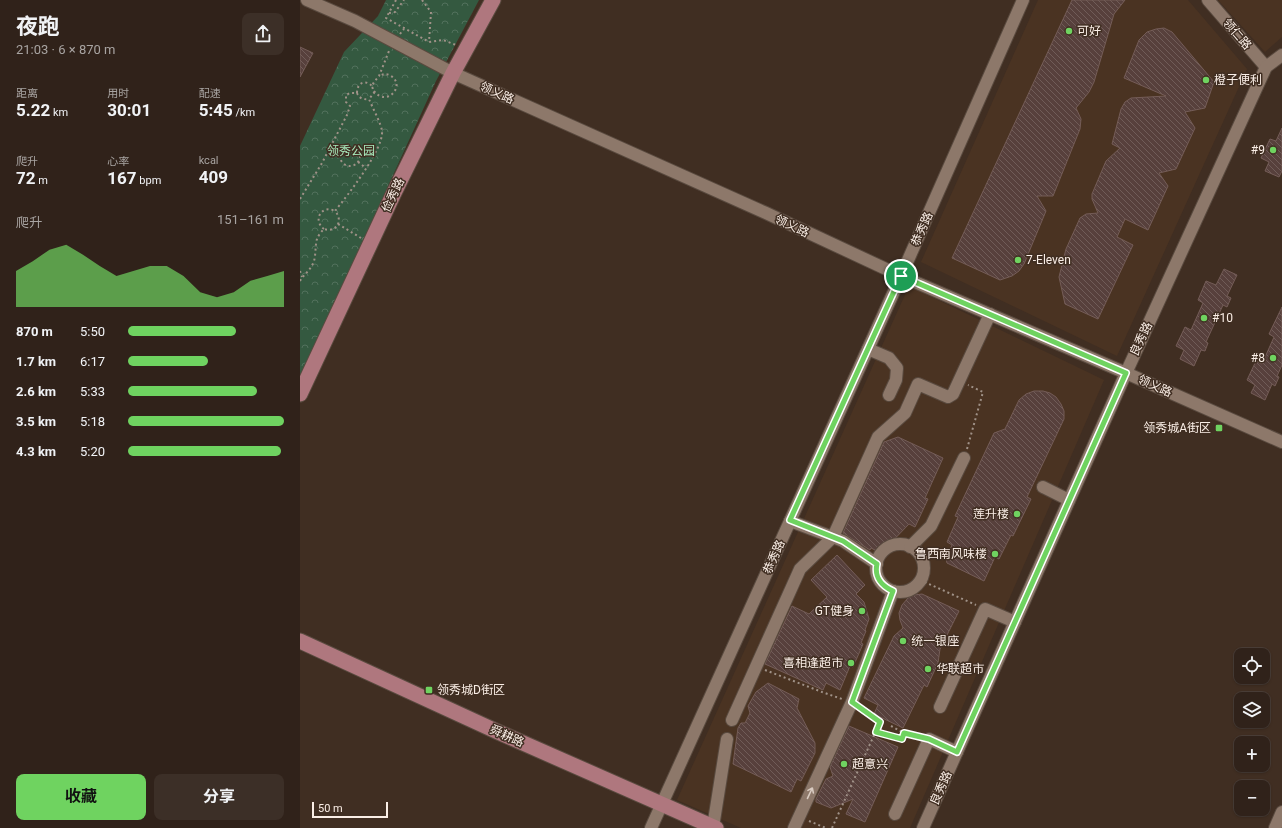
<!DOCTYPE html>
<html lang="zh">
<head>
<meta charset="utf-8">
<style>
	body { margin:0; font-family:Roboto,"Noto Sans SC",sans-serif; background:#3c2f27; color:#f1f3f6; height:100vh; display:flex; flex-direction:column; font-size:15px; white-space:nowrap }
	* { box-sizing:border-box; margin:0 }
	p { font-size:13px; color:#a8a4a2 }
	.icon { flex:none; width:22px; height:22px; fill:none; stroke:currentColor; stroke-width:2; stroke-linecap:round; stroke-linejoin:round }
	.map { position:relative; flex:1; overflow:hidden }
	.panel { display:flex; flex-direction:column; background:#30221a; width:300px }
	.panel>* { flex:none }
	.fabs { position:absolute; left:934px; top:648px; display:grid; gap:8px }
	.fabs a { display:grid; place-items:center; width:36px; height:36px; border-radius:8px; background:#30221a; box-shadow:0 1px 3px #0004,0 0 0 1px #4b3f39; font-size:20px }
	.scale { position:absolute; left:12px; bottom:10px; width:76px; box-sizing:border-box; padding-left:4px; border:2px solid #faeee6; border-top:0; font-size:11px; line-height:14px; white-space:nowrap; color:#faeee6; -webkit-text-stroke:3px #402e22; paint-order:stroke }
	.pin { position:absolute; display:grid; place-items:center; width:34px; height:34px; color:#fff; margin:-17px; border:2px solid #fff; border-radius:50%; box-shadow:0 1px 4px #0007 }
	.round { display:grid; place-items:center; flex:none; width:42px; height:42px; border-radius:8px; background:#3c2f27 }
	.head { display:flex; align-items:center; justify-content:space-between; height:68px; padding:0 16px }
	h1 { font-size:22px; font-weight:700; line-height:30px }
	.figures { display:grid; grid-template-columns:repeat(3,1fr); gap:6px; height:68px; padding:4px 16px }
	.figures div { display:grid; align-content:center }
	.figures b { font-size:17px; font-weight:700 }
	.figures small { font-size:11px; font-weight:400 }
	.figures p { font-size:11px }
	.chart { height:112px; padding:8px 16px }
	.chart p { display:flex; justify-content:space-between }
	.chart svg { width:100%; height:72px; margin-top:4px; fill:#6fd360; opacity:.7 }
	.action { display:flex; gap:8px; margin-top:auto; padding:8px 16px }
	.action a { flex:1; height:46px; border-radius:8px; background:#6fd360; color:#111; font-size:16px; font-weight:700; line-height:46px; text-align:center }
	.action a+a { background:#3c2f27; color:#f1f3f6 }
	ul { padding:0 16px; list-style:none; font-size:13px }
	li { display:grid; grid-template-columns:64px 48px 1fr; align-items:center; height:30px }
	li i { height:10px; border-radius:5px; background:#6fd360 }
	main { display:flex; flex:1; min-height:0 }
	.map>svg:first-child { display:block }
	.built { fill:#4a3322 }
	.forest { fill:url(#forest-crowns) }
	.building { fill:url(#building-back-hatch); stroke:#745c57 }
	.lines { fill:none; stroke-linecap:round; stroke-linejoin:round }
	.minor-casing { stroke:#594a3f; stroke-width:14 }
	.major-casing { stroke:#594a3f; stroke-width:17 }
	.path { stroke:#a09288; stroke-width:2; stroke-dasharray:2 3; stroke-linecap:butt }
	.minor { stroke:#8d786a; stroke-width:12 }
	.major { stroke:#af777e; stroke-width:15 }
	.oneway { stroke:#d9cbc1 }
	.route-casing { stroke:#fff; stroke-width:8 }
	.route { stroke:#6fd360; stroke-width:5 }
	.poi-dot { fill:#6fd360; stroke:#402e22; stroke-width:1.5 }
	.labels { text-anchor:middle; stroke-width:3; stroke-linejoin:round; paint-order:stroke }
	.poi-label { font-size:12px; fill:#faeee6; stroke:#402e22; text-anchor:start }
	.street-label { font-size:12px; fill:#faeee6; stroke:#402e22 }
	.park-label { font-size:12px; fill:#a8eabc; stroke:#402e22 }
</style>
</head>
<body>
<main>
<section class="panel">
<div class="head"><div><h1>夜跑</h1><p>21:03 · 6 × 870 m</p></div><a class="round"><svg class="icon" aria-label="share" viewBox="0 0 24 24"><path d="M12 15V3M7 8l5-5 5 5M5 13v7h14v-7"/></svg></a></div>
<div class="figures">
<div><p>距离</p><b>5.22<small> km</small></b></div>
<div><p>用时</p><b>30:01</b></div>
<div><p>配速</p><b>5:45<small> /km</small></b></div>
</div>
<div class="figures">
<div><p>爬升</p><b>72<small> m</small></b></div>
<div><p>心率</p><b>167<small> bpm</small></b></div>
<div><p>kcal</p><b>409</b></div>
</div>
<div class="chart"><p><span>爬升</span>151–161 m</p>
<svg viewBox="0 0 160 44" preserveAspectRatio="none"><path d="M0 44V22L10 16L20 9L30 6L40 12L50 19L60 25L70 22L80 19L90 19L100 25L110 35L120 38L130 35L140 28L150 25L160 22V44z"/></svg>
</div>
<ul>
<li><b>870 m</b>5:50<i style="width:69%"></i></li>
<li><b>1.7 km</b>6:17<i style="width:51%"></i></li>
<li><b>2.6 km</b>5:33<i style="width:83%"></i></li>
<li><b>3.5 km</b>5:18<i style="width:100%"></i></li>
<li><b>4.3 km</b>5:20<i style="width:98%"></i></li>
</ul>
<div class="action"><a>收藏</a><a>分享</a></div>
</section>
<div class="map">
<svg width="982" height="828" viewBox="0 0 982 828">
	<defs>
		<pattern id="forest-crowns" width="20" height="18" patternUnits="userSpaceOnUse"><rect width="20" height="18" fill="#345940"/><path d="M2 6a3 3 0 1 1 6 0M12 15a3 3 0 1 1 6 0" fill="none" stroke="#52715c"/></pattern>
		<pattern id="building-back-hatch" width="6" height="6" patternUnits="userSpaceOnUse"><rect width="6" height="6" fill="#57403c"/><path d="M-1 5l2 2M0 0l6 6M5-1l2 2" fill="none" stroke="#705c58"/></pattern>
	</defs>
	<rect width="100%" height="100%" fill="#402e22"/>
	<!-- built -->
	<g class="built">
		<polygon points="738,0 888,0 947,69 817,356 621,262"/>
		<polygon points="918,0 982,0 982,37 965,52"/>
		<polygon points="609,286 804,380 610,828 441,828 377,800"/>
	</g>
	<!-- forest -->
	<polygon class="forest" points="86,0 179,0 136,81 0,379 0,146 44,52 78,16"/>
	<!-- building -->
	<g class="building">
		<polygon points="772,0 825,0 814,14 794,82 789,92 776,108 781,119 780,129 753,196 737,196 746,211 724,264 719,271 712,276 700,280 652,258"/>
		<polygon points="864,28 872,32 914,82 905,108 885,112 895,128 876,169 859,173 868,186 848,230 825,219 817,237 833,245 798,319 765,304 759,277 766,249 780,218 786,214 798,213 792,199 792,194 806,161 820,148 812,144 821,109 825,102 831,98 866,96 824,78 839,40 847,32 856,29"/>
		<polygon points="0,47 13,53 0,77"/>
		<polygon points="982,128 982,171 979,177 965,171 969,162 961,158 970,139 976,141"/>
		<polygon points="924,269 937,275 927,296 931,298 927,307 923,305 906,342 908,343 905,351 901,350 894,366 880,359 884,350 876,346 885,327 891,330 903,303 898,300 906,281 916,285"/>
		<polygon points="982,307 982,365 977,376 979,377 975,386 972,384 965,400 951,393 955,385 947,380 956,361 962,364 974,337 969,334"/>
		<polygon points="734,391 743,391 750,393 756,397 761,404 764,411 764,419 727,497 731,499 713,536 711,535 699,559 695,557 684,581 647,563 646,559 652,545 647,542 658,517 655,516 694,433 705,429 719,400 726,394"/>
		<polygon points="598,437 643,458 625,498 628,499 615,527 609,524 581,553 571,548 570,550 543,533 584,442"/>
		<polygon points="537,555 565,585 556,594 564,602 569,619 565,630 566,631 561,643 563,644 553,667 550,666 540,690 526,683 523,690 465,664 492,606 509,614 527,597 511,580"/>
		<polygon points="622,594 659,611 640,649 638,663 627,687 624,685 603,728 574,714 578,705 564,698 594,636 603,628 600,620 599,613 602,605 608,598 614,595"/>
		<polygon points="468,683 499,699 497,708 515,743 515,753 501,781 497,779 491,792 433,764 438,728 441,723 445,723 450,713 448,706 456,692"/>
		<polygon points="549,726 598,747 565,822 546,814 553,799 531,808 516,802 516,799 526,779 533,776 530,767"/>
	</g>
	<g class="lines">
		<defs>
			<g id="minor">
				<polyline points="7,0 55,21 153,73 466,213 601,276 826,373 982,442"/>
				<polyline points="908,0 966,67"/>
				<polyline points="568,349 589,358 597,368 596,380 589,395"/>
				<polyline points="743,487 769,500"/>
				<polyline points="490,521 543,541 577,564"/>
				<circle cx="600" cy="568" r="24"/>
				<polyline points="610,547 631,526 664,458"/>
				<polyline points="640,707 685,609 715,622"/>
				<polyline points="432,720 500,569 533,537 578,437 605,413 618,384 648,397 653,394 690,314"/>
				<polyline points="595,814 629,739 657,752"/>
				<polyline points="413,827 427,739"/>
				<polyline points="351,828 601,276 723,0"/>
				<polyline points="494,828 552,702 593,591"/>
				<polyline points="623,828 826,373 966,67 982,55"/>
				<polyline points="975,828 982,812"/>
			</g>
			<g id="major">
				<polyline points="0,394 93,195 153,73 193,0"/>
				<polyline points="0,641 198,732 416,828"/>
			</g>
		</defs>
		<!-- minor casing -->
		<use href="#minor" class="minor-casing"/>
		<!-- major casing -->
		<use href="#major" class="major-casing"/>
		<!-- path -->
		<g class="path">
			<polyline points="96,0 86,18 129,42 143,40 156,45"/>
			<polyline points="122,0 131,12 129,42"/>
			<polyline points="89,13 95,12 104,0"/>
			<polyline points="100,34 104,29"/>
			<path d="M 74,91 C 87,108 106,85 91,76 C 87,73 83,74 79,76"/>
			<path d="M 57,93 C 59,98 63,100 69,99"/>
			<circle cx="50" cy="156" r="10"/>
			<polyline points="29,147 41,152"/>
			<polyline points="58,162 66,168"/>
			<path d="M 0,199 L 22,163 L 47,115 L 50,106 L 46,102 L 46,95 L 50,93 L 57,93 C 57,83 65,79 72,86"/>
			<polyline points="38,224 61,238"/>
			<path d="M 24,229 C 12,220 22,204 35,211"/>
			<polyline points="0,271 2,277"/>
			<path d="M 0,281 C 4,274 11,270 14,261 C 16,254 15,246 17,239 C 18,236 21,232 24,229 C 36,233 44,221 35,211 C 47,196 84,149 82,131 C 81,123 72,107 69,99 L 74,93 L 72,86 L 74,82 L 79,76 L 89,51"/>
			<polyline points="667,449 683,392 668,385"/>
			<polyline points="620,580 676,605"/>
			<polyline points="465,670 522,692 542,699"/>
			<polyline points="591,726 604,733 618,736"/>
			<polyline points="576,732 602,739 604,733"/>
			<polyline points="509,821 526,828"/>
			<polyline points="532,828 580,722 560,707"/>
		</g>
		<!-- minor -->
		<use href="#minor" class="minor"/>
		<!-- major -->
		<use href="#major" class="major"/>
	</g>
	<!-- one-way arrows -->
	<defs><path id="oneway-shaft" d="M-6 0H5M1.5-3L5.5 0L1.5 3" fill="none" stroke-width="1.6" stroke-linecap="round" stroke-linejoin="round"/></defs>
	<use class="oneway" href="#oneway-shaft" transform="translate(510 793) rotate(-65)"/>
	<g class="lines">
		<defs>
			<path id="route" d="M 601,276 L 826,373 L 657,752 L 629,739 L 604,733 L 602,739 L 576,732 L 580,722 L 552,702 L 593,591 C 582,586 574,577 577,564 L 543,541 L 490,520 Z"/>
		</defs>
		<!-- route casing -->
		<use href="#route" class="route-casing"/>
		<!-- route -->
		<use href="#route" class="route"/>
	</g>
	<!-- markers -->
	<g class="poi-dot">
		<circle cx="769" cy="31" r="4"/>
		<circle cx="906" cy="80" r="4"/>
		<circle cx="973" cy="150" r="4"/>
		<circle cx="718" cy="260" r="4"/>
		<circle cx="904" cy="318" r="4"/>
		<circle cx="973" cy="358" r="4"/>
		<rect x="915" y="424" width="8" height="8" rx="2"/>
		<circle cx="717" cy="514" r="4"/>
		<circle cx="695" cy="554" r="4"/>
		<circle cx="562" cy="611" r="4"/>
		<circle cx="603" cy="641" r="4"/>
		<circle cx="551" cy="663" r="4"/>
		<circle cx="628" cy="669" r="4"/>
		<rect x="125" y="686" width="8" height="8" rx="2"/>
		<circle cx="544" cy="764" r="4"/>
	</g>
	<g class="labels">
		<!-- poi labels -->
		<g class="poi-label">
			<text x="777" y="35">可好</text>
			<text x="914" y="84">橙子便利</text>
			<text x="965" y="154" text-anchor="end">#9</text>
			<text x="726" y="264">7-Eleven</text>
			<text x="912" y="322">#10</text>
			<text x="965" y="362" text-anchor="end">#8</text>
			<text x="911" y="432" text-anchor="end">领秀城A街区</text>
			<text x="709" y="518" text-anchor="end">莲升楼</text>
			<text x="687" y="558" text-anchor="end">鲁西南风味楼</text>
			<text x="554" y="615" text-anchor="end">GT健身</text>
			<text x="611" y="645">统一银座</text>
			<text x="543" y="667" text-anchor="end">喜相逢超市</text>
			<text x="636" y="673">华联超市</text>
			<text x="137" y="694">领秀城D街区</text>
			<text x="552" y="768">超意兴</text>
		</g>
		<!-- street labels -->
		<g class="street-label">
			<text transform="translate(937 34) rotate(49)" y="4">领仁路</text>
			<text transform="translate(197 93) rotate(24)" y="4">领义路</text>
			<text transform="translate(93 195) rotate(-65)" y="4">俭秀路</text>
			<text transform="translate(492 226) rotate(25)" y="4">领义路</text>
			<text transform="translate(622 229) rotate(-66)" y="4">恭秀路</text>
			<text transform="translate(841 339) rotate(-65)" y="4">良秀路</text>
			<text transform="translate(855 386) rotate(24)" y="4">领义路</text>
			<text transform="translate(474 557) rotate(-66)" y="4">恭秀路</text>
			<text transform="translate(207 736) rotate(24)" y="4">舜耕路</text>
			<text transform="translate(641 788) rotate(-66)" y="4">良秀路</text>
		</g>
		<!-- park labels -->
		<g class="park-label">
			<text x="51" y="155">领秀公园</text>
		</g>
	</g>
</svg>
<div class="fabs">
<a><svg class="icon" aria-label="locate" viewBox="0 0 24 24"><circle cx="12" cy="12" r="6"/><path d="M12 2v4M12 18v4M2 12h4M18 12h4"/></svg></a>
<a><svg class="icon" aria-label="layers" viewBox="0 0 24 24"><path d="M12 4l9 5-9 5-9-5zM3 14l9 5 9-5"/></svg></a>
<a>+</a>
<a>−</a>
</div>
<div class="scale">50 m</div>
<div class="pin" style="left:601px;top:276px;background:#1e9e55"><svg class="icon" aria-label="arrive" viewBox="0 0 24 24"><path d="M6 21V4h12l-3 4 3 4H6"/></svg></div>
</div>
</main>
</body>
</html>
